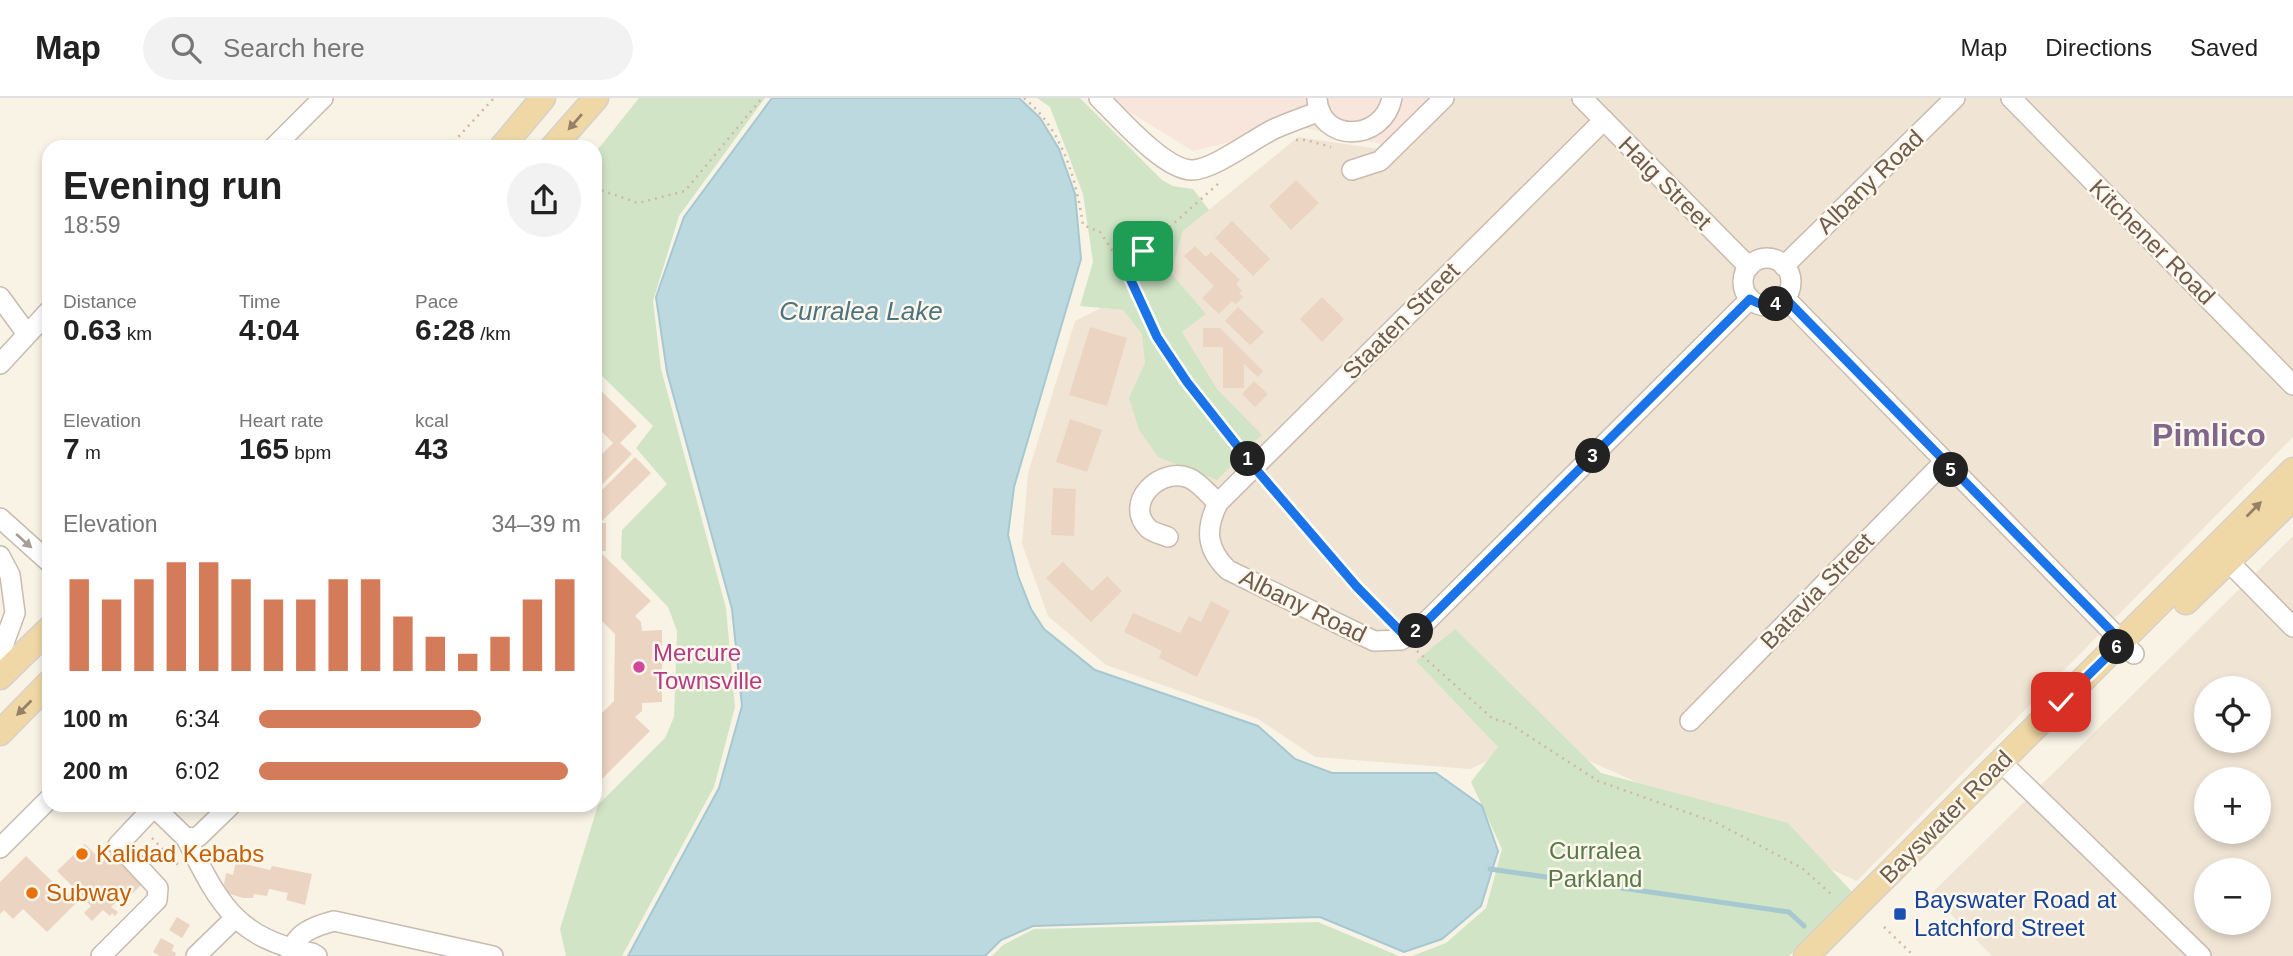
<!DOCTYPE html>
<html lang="en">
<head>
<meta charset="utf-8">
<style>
	body { margin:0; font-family:Arial,sans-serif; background:#f2f2f2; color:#222; height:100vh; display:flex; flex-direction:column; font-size:26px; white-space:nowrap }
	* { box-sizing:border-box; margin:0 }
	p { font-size:23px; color:#767676 }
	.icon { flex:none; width:38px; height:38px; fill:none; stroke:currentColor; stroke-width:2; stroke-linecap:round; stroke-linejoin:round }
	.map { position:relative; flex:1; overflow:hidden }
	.side { position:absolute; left:42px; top:42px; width:560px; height:672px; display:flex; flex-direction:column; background:#fff; border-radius:21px; box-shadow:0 4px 10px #0003 }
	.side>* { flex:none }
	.tools { position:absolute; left:2194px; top:578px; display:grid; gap:14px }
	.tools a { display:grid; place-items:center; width:77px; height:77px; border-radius:50%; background:#fff; box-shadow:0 4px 10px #0003; font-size:35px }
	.pin { position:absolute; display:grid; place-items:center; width:60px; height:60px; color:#fff; margin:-30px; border-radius:14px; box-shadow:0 4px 10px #0006 }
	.km { position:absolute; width:35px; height:35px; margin:-18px; border-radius:50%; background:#222; color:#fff; font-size:19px; line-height:35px; text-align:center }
	.round { display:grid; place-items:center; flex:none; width:74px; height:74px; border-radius:37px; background:#f2f2f2 }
	.head { display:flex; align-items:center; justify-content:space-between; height:119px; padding:0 21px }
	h1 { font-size:38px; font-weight:700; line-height:52px }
	.stats { display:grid; grid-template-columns:repeat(3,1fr); gap:10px; height:119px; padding:7px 21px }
	.stats div { display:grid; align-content:center }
	.stats b { font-size:30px; font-weight:700 }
	.stats small { font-size:19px; font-weight:400 }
	.stats p { font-size:19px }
	.chart { height:196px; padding:14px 21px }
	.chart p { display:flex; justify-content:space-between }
	.chart svg { width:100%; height:126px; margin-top:7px; stroke:#d47b5a; stroke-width:6 }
	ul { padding:0 21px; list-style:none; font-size:23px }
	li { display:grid; grid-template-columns:112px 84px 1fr; align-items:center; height:52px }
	li i { height:18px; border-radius:9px; background:#d47b5a }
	header { display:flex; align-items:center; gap:42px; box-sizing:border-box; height:98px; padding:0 35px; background:#fff; border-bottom:2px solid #e0e0e0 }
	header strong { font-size:33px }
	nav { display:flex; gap:38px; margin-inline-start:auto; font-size:24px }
	.search { width:490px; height:63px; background:#f2f2f2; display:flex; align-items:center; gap:18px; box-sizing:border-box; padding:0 24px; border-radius:38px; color:#767676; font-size:26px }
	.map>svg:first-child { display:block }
	.residential { fill:#f0e5d5; fill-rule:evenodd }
	.commercial { fill:#f8e5db }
	.green { fill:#d1e5c6 }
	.water { fill:#bdd9e0; stroke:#a5c8d1; stroke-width:2 }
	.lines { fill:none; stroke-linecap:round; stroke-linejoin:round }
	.stream { stroke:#a5c8d1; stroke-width:5 }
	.building { fill:#ebd4c1 }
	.minor-casing { stroke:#c9bbae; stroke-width:22 }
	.major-casing { stroke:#d7d1cd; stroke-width:27 }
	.path { stroke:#d0b8a4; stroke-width:2.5; stroke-dasharray:2 5; stroke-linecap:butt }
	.minor { stroke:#fff; stroke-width:19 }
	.major { stroke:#f0d8a6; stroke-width:24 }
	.oneway { fill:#968168 }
	.oneway2 { fill:#a99d95 }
	.route-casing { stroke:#fff; stroke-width:14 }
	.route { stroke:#1a73e8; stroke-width:9 }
	.hotel-dot { fill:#d1479c; stroke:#fdf7ec; stroke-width:2.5 }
	.food-dot { fill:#e8710a; stroke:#fdf7ec; stroke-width:2.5 }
	.transit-dot { fill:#1a4fb4; stroke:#fdf7ec; stroke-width:2.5 }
	.labels { text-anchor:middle; stroke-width:5; stroke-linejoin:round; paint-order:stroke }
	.street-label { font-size:24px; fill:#6f5c4e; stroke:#fdf7ec }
	.hotel-label { font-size:24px; fill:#b23c85; stroke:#fdf7ec; text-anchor:start }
	.park-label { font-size:24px; fill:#567a4b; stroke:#fdf7ec }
	.food-label { font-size:24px; fill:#c56008; stroke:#fdf7ec; text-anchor:start }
	.transit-label { font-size:24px; fill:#164399; stroke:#fdf7ec; text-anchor:start }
	.water-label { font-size:26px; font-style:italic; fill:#4b7480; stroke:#fdf7ec }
	.district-label { font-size:32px; font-weight:bold; fill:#81668c; stroke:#fdf7ec }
</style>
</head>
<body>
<header>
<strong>Map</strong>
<div class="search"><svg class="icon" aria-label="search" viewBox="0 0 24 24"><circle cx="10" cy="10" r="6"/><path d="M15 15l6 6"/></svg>Search here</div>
<nav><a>Map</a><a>Directions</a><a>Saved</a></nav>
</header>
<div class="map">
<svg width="2293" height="858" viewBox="0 0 2293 858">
	<rect width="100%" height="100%" fill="#f9f3e6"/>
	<!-- residential -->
	<g class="residential">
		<polygon points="1429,0 2293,0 2293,339 1857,783 1538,640 1470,671 1315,659 1258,621 1106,567 1048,518 1022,446 1028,375 1075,223 1101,210 1123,212 1171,175 1183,133 1298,39 1379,51"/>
		<path d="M 2293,438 L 2293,858 L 1992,858 L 1931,796 ZM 2207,590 L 2259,590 L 2259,642 L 2207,642 ZM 2207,681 L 2259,681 L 2259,733 L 2207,733 ZM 2207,772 L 2259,772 L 2259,824 L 2207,824 Z"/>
	</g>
	<!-- commercial -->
	<polygon class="commercial" points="1107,0 1432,0 1386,47 1296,28 1193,53"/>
	<!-- green -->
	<g class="green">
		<polygon points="639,0 765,0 679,118 653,203 661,271 726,510 735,609 714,689 622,858 566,858 560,831 598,707 665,640 674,619 677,533 668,509 621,460 622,432 667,386 636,350 653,328 595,271 595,55"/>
		<polygon points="1037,0 1080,0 1162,82 1173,88 1193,91 1209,112 1183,133 1171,175 1206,216 1182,234 1217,291 1262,337 1217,382 1158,359 1139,332 1129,300 1145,265 1142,236 1123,212 1080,208 1093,164 1083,96 1050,9"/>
		<polygon points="1455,531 1601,675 1788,725 1853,795 1789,858 1412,858 1446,845 1486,810 1502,751 1471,684 1498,649 1416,563"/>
		<polygon points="1318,824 1399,858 992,858 1003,847 1034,831"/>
	</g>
	<!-- water -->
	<polygon class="water" points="772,0 1019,0 1040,20 1059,51 1075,96 1081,161 1014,389 1008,437 1018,478 1031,511 1044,531 1095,572 1258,628 1295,661 1332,675 1436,675 1482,708 1498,753 1481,808 1442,841 1404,854 1320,819 1033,828 1001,842 985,858 628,858 719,690 742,608 732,511 667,274 656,199 684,119"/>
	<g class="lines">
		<!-- stream -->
		<polyline class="stream" points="1490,771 1789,814 1804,828"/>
	</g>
	<!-- building -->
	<g class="building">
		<polygon points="1296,82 1319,105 1291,132 1269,108"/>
		<polygon points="1232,123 1270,161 1253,178 1215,140"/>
		<polygon points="1195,148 1206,159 1211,154 1240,182 1236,186 1242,193 1239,195 1243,199 1236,206 1232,203 1219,216 1202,200 1214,188 1184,158"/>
		<polygon points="1322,199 1344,221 1322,244 1300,221"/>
		<polygon points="1238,209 1264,234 1250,247 1225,223"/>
		<polygon points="1090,229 1127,240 1107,308 1069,297"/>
		<polygon points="1203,230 1220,230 1263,273 1258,279 1244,266 1244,290 1223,290 1223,249 1203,249"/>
		<polygon points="1254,283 1268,296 1255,309 1242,296"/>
		<polygon points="595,287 637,328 620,345 632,356 595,394 595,363 613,345 595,327"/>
		<polygon points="1070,321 1102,332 1087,374 1056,364"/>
		<polygon points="635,359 651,375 600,425 606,425 606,453 595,453 595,425 599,425 595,421 595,399"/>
		<polygon points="1053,390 1076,391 1074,438 1051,437"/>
		<polygon points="597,456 602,456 651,503 635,518 641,524 642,533 662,532 662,604 642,605 642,613 635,619 650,633 599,684 595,680 595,622 614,603 615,536 595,516"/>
		<polygon points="1063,464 1092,493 1107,478 1122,493 1091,524 1046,480"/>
		<polygon points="1211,503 1230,513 1197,579 1159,560 1162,553 1124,534 1133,515 1180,535 1189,518 1201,524"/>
		<polygon points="85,746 103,764 113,754 144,784 121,807 117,803 111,809 118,814 115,818 112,815 110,818 103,812 92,823 84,815 91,808 82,799 47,834 23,811 13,821 4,812 0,816 0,784 26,758 67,798 74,790 57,773"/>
		<polygon points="236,764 270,772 272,768 312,776 305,807 286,802 288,795 269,791 267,798 254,796 253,800 243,800 230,796 224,787 226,775 233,777"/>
		<polygon points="177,819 190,827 182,840 169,832"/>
		<polygon points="161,840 174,847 172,853 176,855 175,858 160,858 153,854"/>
	</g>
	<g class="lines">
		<defs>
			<g id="minor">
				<path d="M 1099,0 C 1119,19 1164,72 1192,72 C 1213,72 1255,40 1274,31 C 1289,24 1305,19 1320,13"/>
				<path d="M 1317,0 C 1319,45 1383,45 1392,0"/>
				<polyline points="1582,0 1749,169"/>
				<polyline points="2011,0 2293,287"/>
				<path d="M 1604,22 L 1218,405 C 1205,431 1206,451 1228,472 L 1374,543 L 1401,542 L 1415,534 L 1430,520 L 1750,201"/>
				<polyline points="274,49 323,0"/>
				<polyline points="1352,72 1380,63 1444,0"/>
				<circle cx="1767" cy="184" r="24"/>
				<polyline points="1784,168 1955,0"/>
				<polyline points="0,199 27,236"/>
				<polyline points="1785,200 2134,556"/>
				<polyline points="0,266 49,213"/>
				<polyline points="0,420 49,464"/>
				<path d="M 1168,439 C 1161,436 1153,435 1148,430 C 1123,405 1160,368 1189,380 C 1199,384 1210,398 1218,405"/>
				<polyline points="2220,455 2293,529"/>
				<polyline points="0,458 10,477 15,515 0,556"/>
				<polyline points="1690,623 1944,364"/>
				<polyline points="2001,664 2201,858"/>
				<polyline points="152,707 186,740 198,739 231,707"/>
				<path d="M 186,740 C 219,805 235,840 312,855 L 317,858"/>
				<polyline points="0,750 49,701"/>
				<polyline points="101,858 157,802 158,790 118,747 154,709"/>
				<polyline points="196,858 235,820"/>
				<path d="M 291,858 C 293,835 315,828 334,823 L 493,858"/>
			</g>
			<g id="major">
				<polyline points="502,49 543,0"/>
				<polyline points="553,49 596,0"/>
				<polyline points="2186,504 2293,400"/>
				<polyline points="0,579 49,531"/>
				<polyline points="0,635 49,585"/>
				<polyline points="1806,858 2293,372"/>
			</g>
		</defs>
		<!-- minor casing -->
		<use href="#minor" class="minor-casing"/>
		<!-- major casing -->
		<use href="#major" class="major-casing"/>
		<!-- path -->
		<g class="path">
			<path d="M 1024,0 C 1062,31 1076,80 1083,127 L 1100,134 L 1128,176 L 1167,256 L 1244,357"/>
			<polyline points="1296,42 1306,42 1331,49"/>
			<polyline points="449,49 494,0"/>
			<polyline points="595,90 638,105 685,93 762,0"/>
			<polyline points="1128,176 1143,153 1219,85"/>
			<polyline points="1266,383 1357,489 1393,524"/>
			<polyline points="1417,553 1493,621 1507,624 1598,683 1717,725 1802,770 1831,796"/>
			<polyline points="152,740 179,768"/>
			<polyline points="1884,829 1914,858"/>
		</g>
		<!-- minor -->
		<use href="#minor" class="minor"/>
		<!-- major -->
		<use href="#major" class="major"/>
	</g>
	<!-- one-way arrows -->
	<defs><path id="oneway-solid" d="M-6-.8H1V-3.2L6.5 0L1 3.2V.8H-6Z" transform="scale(1.75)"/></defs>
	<g class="oneway">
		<use href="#oneway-solid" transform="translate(575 24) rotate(131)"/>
		<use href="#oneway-solid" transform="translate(2254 411) rotate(-45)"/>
		<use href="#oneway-solid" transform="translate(24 610) rotate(135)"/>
	</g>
	<use class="oneway2" href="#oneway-solid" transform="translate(24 443) rotate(42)"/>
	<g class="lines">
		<defs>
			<path id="route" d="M 1143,153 L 1128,176 L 1157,239 L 1187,284 L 1254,369 L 1357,489 L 1406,539 L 1430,520 L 1750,201 C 1763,209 1773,210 1785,200 L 2122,544 L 2061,604"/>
		</defs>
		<!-- route casing -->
		<use href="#route" class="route-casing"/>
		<!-- route -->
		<use href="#route" class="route"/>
	</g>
	<!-- markers -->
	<circle class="hotel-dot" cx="639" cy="569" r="7"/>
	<g class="food-dot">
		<circle cx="82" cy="756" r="7"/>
		<circle cx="32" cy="795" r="7"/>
	</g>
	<rect class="transit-dot" x="1893" y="809" width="14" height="14" rx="3.5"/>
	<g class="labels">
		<!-- street labels -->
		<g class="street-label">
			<text transform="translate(1870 84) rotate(-44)" y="8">Albany Road</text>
			<text transform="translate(1665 85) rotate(45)" y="8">Haig Street</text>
			<text transform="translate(2152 144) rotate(45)" y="8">Kitchener Road</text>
			<text transform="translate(1401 223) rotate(-45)" y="8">Staaten Street</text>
			<text transform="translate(1817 493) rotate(-46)" y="8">Batavia Street</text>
			<text transform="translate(1303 508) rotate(26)" y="8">Albany Road</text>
			<text transform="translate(1946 719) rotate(-45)" y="8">Bayswater Road</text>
		</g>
		<!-- hotel labels -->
		<g class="hotel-label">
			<text x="653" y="563">Mercure<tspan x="653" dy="28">Townsville</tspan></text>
		</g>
		<!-- park labels -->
		<g class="park-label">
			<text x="1595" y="761">Curralea<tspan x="1595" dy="28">Parkland</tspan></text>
		</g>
		<!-- food labels -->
		<g class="food-label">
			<text x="96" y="764">Kalidad Kebabs</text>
			<text x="46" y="803">Subway</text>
		</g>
		<!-- transit labels -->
		<g class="transit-label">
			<text x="1914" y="810">Bayswater Road at<tspan x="1914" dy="28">Latchford Street</tspan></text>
		</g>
		<!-- water labels -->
		<g class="water-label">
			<text x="861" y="222">Curralea Lake</text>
		</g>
		<!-- district labels -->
		<g class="district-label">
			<text x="2209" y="348">Pimlico</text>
		</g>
	</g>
</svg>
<div class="tools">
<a><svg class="icon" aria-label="locate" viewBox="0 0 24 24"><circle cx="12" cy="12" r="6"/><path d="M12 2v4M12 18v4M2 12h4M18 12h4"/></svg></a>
<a>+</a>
<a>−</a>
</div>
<div class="pin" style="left:1143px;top:153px;background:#1e9e55"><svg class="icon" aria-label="arrive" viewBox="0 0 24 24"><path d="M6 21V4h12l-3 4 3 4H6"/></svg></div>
<div class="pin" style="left:2061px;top:604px;background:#d93025"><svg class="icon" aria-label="check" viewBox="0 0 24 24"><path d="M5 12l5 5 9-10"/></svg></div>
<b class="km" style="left:1248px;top:361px">1</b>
<b class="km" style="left:1416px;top:533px">2</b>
<b class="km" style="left:1593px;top:358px">3</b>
<b class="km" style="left:1776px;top:206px">4</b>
<b class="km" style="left:1951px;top:372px">5</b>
<b class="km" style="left:2117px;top:549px">6</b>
<section class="side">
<div class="head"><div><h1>Evening run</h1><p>18:59</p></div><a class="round"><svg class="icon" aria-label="share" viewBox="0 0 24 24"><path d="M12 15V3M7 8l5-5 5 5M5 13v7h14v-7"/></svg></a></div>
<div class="stats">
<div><p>Distance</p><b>0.63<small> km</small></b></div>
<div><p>Time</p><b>4:04</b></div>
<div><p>Pace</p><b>6:28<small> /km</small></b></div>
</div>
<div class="stats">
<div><p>Elevation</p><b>7<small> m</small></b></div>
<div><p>Heart rate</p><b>165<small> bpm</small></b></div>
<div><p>kcal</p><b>43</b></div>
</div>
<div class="chart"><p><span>Elevation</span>34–39 m</p>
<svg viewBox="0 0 160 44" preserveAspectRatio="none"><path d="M5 44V12M15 44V19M25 44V12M35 44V6M45 44V6M55 44V12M65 44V19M75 44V19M85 44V12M95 44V12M105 44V25M115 44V32M125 44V38M135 44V32M145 44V19M155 44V12"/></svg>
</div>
<ul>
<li><b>100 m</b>6:34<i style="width:69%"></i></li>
<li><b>200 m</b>6:02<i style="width:96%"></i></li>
</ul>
</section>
</div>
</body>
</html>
